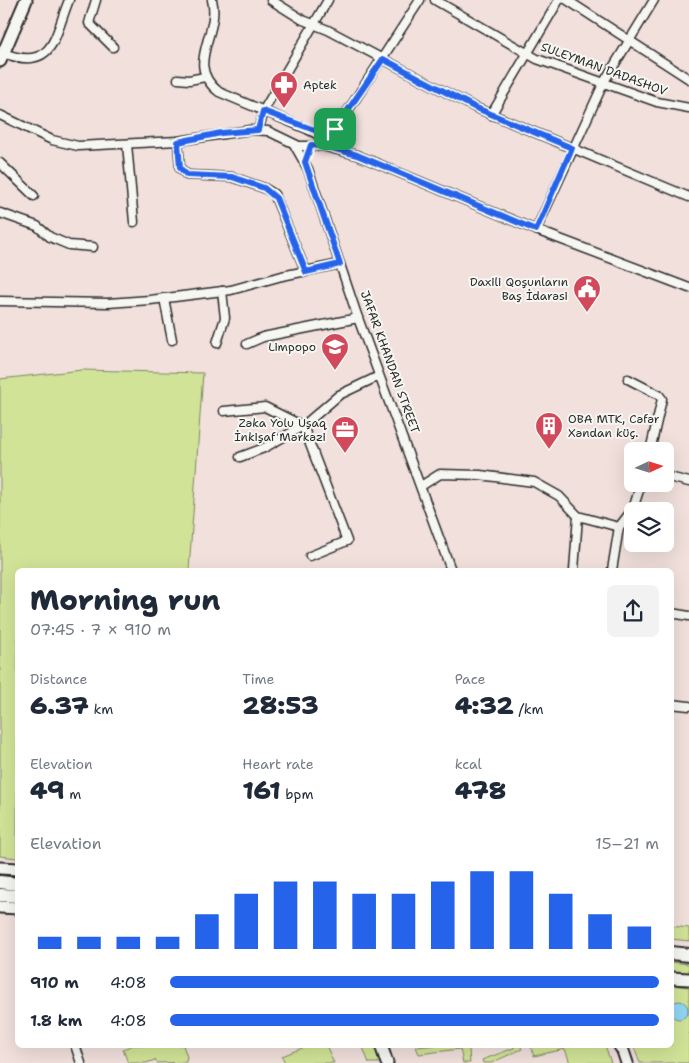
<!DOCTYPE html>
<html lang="en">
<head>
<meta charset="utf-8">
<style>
	body { margin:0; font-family:"Shantell Sans",sans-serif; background:#f2f2f3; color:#1f2937; height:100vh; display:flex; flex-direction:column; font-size:19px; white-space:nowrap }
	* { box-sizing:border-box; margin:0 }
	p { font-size:16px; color:#747a83 }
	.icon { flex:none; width:28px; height:28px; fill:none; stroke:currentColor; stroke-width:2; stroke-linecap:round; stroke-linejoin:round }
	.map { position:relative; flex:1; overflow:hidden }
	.side { position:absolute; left:15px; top:568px; width:659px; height:480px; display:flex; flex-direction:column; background:#fff; border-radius:8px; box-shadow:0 5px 20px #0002 }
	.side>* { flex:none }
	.needle { width:32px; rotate:86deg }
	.fabs { position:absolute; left:624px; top:442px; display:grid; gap:10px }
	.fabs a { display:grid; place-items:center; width:50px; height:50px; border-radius:8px; background:#fff; box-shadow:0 5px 20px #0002; font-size:25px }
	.pin { position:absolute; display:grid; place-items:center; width:42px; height:42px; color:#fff; margin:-21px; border-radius:10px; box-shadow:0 2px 8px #0006 }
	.round { display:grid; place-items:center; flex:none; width:52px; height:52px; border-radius:8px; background:#f2f2f3 }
	.summary { display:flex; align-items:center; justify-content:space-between; height:85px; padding:0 15px }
	h1 { font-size:28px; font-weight:800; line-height:38px }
	.metrics { display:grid; grid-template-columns:repeat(3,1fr); gap:8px; height:85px; padding:5px 15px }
	.metrics div { display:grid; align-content:center }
	.metrics b { font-size:25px; font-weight:800 }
	.metrics small { font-size:14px; font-weight:400 }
	.metrics p { font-size:14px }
	.chart { height:140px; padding:10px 15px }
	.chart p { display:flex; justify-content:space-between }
	.chart svg { width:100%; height:90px; margin-top:5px; stroke:#2563eb; stroke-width:6 }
	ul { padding:0 15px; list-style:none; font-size:16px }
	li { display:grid; grid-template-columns:80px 60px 1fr; align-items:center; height:38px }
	li i { height:12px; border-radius:6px; background:#2563eb }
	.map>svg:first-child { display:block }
	.green { fill:#d1e397; stroke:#7e8761 }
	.water { fill:#92d5f3; stroke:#6991a3 }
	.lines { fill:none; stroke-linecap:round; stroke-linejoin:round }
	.street-casing { stroke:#2b2b2b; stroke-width:11 }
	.secondary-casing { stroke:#2b2b2b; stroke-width:15 }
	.primary-casing { stroke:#2b2b2b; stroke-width:16 }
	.street { stroke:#f6f6f2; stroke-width:8 }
	.secondary { stroke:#f6f6f2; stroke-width:11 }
	.primary { stroke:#f6f6f2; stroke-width:12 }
	.route-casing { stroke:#fff; stroke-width:10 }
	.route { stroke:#2563eb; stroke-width:6 }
	.labels { text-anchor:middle; stroke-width:4; stroke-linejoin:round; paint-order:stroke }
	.street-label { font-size:12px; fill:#2b2b2b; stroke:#f6f6f2 }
	.poi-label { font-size:12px; fill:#2b2b2b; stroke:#f6f6f2; text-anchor:end }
</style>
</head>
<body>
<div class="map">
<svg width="689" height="1063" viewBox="0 0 689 1063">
	<rect width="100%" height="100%" fill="#f1e0dc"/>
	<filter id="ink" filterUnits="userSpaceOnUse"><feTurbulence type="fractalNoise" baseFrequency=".02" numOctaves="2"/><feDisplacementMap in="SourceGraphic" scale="10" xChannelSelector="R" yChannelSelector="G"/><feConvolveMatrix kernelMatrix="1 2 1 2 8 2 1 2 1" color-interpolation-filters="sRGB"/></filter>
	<g filter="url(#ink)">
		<!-- green -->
		<g class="green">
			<polygon points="82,370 203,373 189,570 18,570 17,858 0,856 0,379"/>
			<polygon points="671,926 689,928 689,941 671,939"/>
			<polygon points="671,962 689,964 689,973 671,971"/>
			<polygon points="671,985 689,987 689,1063 640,1063 633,1045 671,1045"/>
			<polygon points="133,1045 183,1045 187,1057 186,1062 157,1063 155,1060 146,1063 128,1063 123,1049"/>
			<polygon points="310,1045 326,1045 334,1063 285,1063 282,1056"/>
			<polygon points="362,1045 374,1045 380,1063 369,1063"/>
			<polygon points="438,1045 483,1045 469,1049 470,1063 463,1063 460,1049 419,1054 416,1047"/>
			<polygon points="513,1045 520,1045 522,1049 491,1063 483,1063 482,1060 514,1048"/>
			<polygon points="530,1045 605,1045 611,1063 570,1063 565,1049 534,1056"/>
		</g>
		<!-- water -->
		<circle class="water" cx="679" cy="1010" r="9"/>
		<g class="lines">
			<defs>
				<g id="street">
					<polyline points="96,0 89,23 113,47"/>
					<path d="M 212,0 C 221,34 183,64 219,92 L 307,129 L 344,148"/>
					<polyline points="271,0 303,20 328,30 474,107 689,197"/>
					<polyline points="435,0 537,59 657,102 689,108"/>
					<polyline points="567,0 689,79"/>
					<path d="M 3,53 C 54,72 54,37 69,0"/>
					<polyline points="178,79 189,80 205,77"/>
					<polyline points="0,115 52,140 78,146 178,141 250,130 268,131 299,146 322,146 357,155 536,230 689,288"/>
					<polyline points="491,115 559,0"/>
					<polyline points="258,130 266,106 328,0"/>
					<polyline points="314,131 331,131 338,126 420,0"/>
					<polyline points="178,141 180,168 187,175 232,177 264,188 274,194 306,272"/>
					<polyline points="127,144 134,222"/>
					<polyline points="295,146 308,169 358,318 451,570"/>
					<polyline points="0,163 34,196"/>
					<polyline points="0,213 37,226 50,237 69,245 93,247"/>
					<polyline points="536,230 604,82 654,0"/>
					<polyline points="164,298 172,340"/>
					<polyline points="0,301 108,303 150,300 231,290 282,276 340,264"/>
					<polyline points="217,343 225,318 222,291"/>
					<polyline points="247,344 263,337 358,318"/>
					<polyline points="628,379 659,395 662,399 650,451"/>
					<polyline points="224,411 265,407 303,426 347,541 310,556"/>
					<polyline points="240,457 264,448 303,426 339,395 379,376"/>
					<polyline points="665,476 689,482"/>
					<polyline points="421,486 440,474 480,475 534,482 559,496 578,516 619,527 633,509 641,484"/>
					<polyline points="574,570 578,516"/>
					<polyline points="612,570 619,527"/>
					<polyline points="671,613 689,616"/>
					<polyline points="671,704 689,706"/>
					<polyline points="75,1045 81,1063"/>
				</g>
				<g id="secondary">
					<polyline points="0,61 26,0"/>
					<polyline points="0,868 18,869"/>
					<polyline points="0,907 18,908"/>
					<polyline points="671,978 689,979"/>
					<polyline points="381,1045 387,1063"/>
					<polyline points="621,1045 627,1063"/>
				</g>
				<g id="primary">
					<polyline points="0,882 18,884"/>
					<polyline points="0,895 18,896"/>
					<polyline points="671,953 689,955"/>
					<polyline points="620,1045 621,1047"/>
				</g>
			</defs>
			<!-- street casing -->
			<use href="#street" class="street-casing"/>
			<!-- secondary casing -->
			<use href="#secondary" class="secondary-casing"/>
			<!-- primary casing -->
			<use href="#primary" class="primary-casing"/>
			<!-- street -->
			<use href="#street" class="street"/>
			<!-- secondary -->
			<use href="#secondary" class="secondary"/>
			<!-- primary -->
			<use href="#primary" class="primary"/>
		</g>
	</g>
	<g class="lines" filter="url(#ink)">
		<defs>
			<polygon id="route" points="383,59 474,107 572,148 536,230 357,155 329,147 311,145 305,162 340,264 306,272 276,198 264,188 232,177 187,175 180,168 178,142 221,133 258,130 263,111 317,131 335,129"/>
		</defs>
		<!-- route casing -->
		<use href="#route" class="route-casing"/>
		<!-- route -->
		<use href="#route" class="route"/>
	</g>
	<!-- icons -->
	<defs>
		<symbol id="pharmacy-pin" viewBox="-11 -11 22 30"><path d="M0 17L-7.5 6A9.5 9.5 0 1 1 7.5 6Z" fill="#d1495b" stroke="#f6f6f2"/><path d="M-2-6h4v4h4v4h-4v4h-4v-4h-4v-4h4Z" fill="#fff"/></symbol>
		<symbol id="civic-pin" viewBox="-11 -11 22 30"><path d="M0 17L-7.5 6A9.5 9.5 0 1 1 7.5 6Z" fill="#d1495b" stroke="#f6f6f2"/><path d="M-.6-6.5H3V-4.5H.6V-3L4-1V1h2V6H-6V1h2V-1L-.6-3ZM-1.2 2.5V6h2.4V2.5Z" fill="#fff"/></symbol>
		<symbol id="school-pin" viewBox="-11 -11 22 30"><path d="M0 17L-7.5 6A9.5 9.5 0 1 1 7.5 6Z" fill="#d1495b" stroke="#f6f6f2"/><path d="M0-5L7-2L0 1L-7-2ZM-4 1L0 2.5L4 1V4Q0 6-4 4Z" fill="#fff"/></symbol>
		<symbol id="building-pin" viewBox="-11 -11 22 30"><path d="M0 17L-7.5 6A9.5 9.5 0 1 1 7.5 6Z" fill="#d1495b" stroke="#f6f6f2"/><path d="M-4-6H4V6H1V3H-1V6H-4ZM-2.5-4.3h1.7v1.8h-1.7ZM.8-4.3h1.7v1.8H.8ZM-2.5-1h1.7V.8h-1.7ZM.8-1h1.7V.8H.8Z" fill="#fff"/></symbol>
		<symbol id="office-pin" viewBox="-11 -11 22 30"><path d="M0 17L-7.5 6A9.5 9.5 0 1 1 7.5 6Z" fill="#d1495b" stroke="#f6f6f2"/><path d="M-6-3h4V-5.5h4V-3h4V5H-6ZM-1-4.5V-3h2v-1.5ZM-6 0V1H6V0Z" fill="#fff"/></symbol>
	</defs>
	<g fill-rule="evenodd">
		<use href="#pharmacy-pin" x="268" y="69" width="32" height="43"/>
		<use href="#civic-pin" x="571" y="273" width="32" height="43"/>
		<use href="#school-pin" x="319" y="331" width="32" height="43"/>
		<use href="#building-pin" x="533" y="410" width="32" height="43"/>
		<use href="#office-pin" x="329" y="414" width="32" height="43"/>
	</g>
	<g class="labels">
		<!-- street labels -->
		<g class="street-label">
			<text transform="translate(604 69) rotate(20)" y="4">SULEYMAN DADASHOV</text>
			<text transform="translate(390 362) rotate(70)" y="4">JAFAR KHANDAN STREET</text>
		</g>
		<!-- poi labels -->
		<g class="poi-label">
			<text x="303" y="89" text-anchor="start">Aptek</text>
			<text x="568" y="286">Daxili Qoşunların<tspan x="568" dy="14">Baş İdarəsi</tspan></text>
			<text x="316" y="351">Limpopo</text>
			<text x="568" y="423" text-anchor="start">OBA MTK, Cəfər<tspan x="568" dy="14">Xəndan küç.</tspan></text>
			<text x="326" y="427">Zəka Yolu Uşaq<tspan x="326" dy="14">İnkişaf Mərkəzi</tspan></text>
		</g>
	</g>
</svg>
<div class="fabs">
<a><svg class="needle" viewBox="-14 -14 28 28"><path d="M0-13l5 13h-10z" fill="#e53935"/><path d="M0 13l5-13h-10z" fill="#747a83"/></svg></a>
<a><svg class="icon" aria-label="layers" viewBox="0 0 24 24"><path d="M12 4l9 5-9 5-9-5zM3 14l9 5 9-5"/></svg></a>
</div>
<div class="pin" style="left:335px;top:129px;background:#1e9e55"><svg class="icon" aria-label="arrive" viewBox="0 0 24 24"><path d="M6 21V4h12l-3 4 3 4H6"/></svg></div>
<section class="side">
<div class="summary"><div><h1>Morning run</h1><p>07:45 · 7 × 910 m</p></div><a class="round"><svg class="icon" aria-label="share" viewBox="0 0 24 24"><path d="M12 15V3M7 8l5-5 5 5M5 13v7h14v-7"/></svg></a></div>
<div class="metrics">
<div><p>Distance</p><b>6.37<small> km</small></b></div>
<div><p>Time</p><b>28:53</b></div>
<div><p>Pace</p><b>4:32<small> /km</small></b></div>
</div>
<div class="metrics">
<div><p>Elevation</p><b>49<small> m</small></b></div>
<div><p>Heart rate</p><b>161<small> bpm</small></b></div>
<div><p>kcal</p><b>478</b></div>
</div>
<div class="chart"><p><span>Elevation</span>15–21 m</p>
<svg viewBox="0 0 160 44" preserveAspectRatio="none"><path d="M5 44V38M15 44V38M25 44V38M35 44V38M45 44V27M55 44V17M65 44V11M75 44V11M85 44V17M95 44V17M105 44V11M115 44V6M125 44V6M135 44V17M145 44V27M155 44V33"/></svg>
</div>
<ul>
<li><b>910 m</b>4:08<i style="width:100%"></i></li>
<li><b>1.8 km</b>4:08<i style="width:100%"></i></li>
</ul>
</section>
</div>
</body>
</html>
